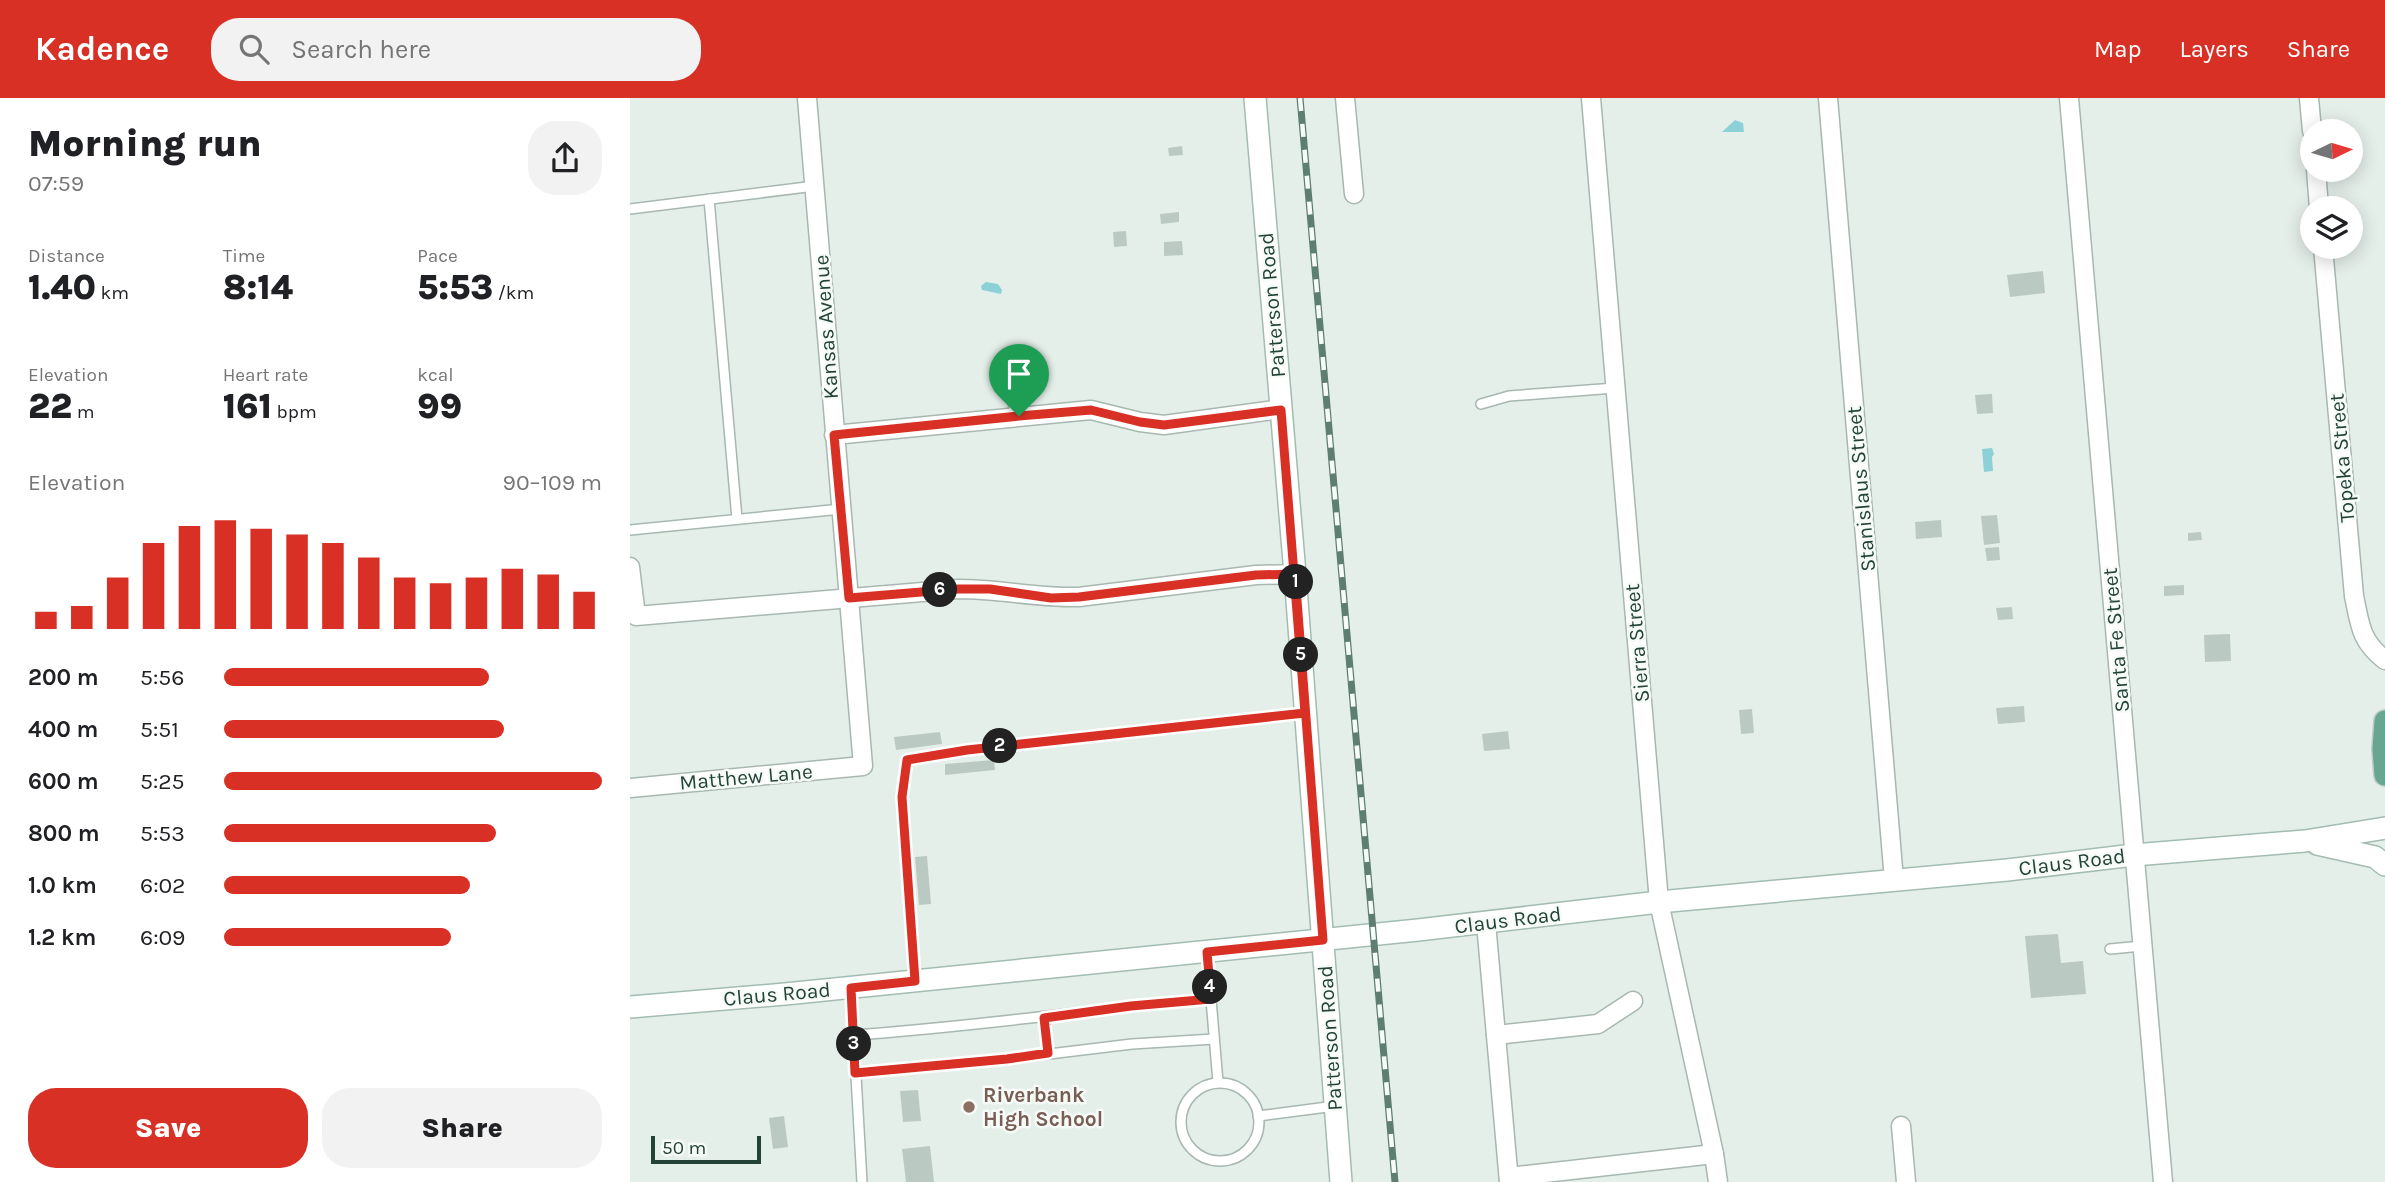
<!DOCTYPE html>
<html lang="en">
<head>
<meta charset="utf-8">
<style>
	body { margin:0; font-family:Karla,sans-serif; background:#f2f2f2; color:#202124; height:100vh; display:flex; flex-direction:column; font-size:26px; white-space:nowrap }
	* { box-sizing:border-box; margin:0 }
	p { font-size:23px; color:#757577 }
	.icon { flex:none; width:38px; height:38px; fill:none; stroke:currentColor; stroke-width:2; stroke-linecap:round; stroke-linejoin:round }
	.map { position:relative; flex:1; overflow:hidden }
	.side { display:flex; flex-direction:column; background:#fff; width:630px }
	.side>* { flex:none }
	.needle { width:46px; rotate:85deg }
	.tools { position:absolute; left:1670px; top:21px; display:grid; gap:14px }
	.tools a { display:grid; place-items:center; width:63px; height:63px; border-radius:50%; background:#fff; box-shadow:0 4px 18px #0003; font-size:35px }
	.scale { position:absolute; left:21px; bottom:18px; width:110px; box-sizing:border-box; padding-left:7px; border:4px solid #234338; border-top:0; font-size:19px; line-height:24px; white-space:nowrap; color:#234338; -webkit-text-stroke:5px #f7fbf8; paint-order:stroke }
	.pin { position:absolute; display:grid; place-items:center; width:60px; height:60px; color:#fff; margin:-72px -30px; border-radius:50% 50% 50% 0; rotate:-45deg; box-shadow:0 0 7px #0007 }
	.pin .icon { rotate:45deg }
	.km { position:absolute; width:35px; height:35px; margin:-18px; border-radius:50%; background:#222; color:#fff; font-size:19px; line-height:35px; text-align:center }
	.round { display:grid; place-items:center; flex:none; width:74px; height:74px; border-radius:28px; background:#f2f2f2 }
	.summary { display:flex; align-items:center; justify-content:space-between; height:119px; padding:0 28px }
	h1 { font-size:38px; font-weight:800; line-height:52px }
	.stats { display:grid; grid-template-columns:repeat(3,1fr); gap:10px; height:119px; padding:7px 28px }
	.stats div { display:grid; align-content:center }
	.stats b { font-size:35px; font-weight:800 }
	.stats small { font-size:19px; font-weight:400 }
	.stats p { font-size:19px }
	.chart { height:196px; padding:14px 28px }
	.chart p { display:flex; justify-content:space-between }
	.chart svg { width:100%; height:126px; margin-top:7px; stroke:#d93025; stroke-width:6 }
	.cta { display:flex; gap:14px; margin-top:auto; padding:14px 28px }
	.cta a { flex:1; height:80px; border-radius:28px; background:#d93025; color:#fff; font-size:28px; font-weight:800; line-height:80px; text-align:center }
	.cta a+a { background:#f2f2f2; color:#202124 }
	ul { padding:0 28px; list-style:none; font-size:23px }
	li { display:grid; grid-template-columns:112px 84px 1fr; align-items:center; height:52px }
	li i { height:18px; border-radius:9px; background:#d93025 }
	header { display:flex; align-items:center; gap:42px; box-sizing:border-box; height:98px; padding:0 35px; background:#d93025; color:#fff }
	header strong { font-size:33px }
	nav { display:flex; gap:38px; margin-inline-start:auto; font-size:24px }
	.search { width:490px; height:63px; background:#f2f2f2; display:flex; align-items:center; gap:18px; box-sizing:border-box; padding:0 24px; border-radius:28px; color:#757577; font-size:26px }
	main { display:flex; flex:1; min-height:0 }
	.map>svg:first-child { display:block }
	.water { fill:#8bd1d7 }
	.building { fill:#bacac3 }
	.lines { fill:none; stroke-linecap:round; stroke-linejoin:round }
	.service-casing { stroke:#a7b8b1; stroke-width:12 }
	.minor-casing { stroke:#a7b8b1; stroke-width:21 }
	.secondary-casing { stroke:#a3bcb1; stroke-width:24 }
	.primary-casing { stroke:#c1cac7; stroke-width:24 }
	.service { stroke:#fff; stroke-width:9 }
	.minor { stroke:#fff; stroke-width:18 }
	.secondary { stroke:#fff; stroke-width:21 }
	.primary { stroke:#67a792; stroke-width:21 }
	.rail-casing { stroke:#5e7e73; stroke-width:7 }
	.rail { stroke:#f7fbf8; stroke-width:4.5; stroke-dasharray:13; stroke-linecap:butt }
	.route-casing { stroke:#fff; stroke-width:14 }
	.route { stroke:#d93025; stroke-width:9 }
	.education-dot { fill:#8d6e63; stroke:#f7fbf8; stroke-width:2.5 }
	.labels { text-anchor:middle; stroke-width:5; stroke-linejoin:round; paint-order:stroke }
	.street-label { font-size:21px; fill:#234338; stroke:#f7fbf8 }
	.education-label { font-size:21px; font-weight:bold; fill:#785e54; stroke:#f7fbf8; text-anchor:start }
</style>
</head>
<body>
<header>
<strong>Kadence</strong>
<div class="search"><svg class="icon" aria-label="search" viewBox="0 0 24 24"><circle cx="10" cy="10" r="6"/><path d="M15 15l6 6"/></svg>Search here</div>
<nav><a>Map</a><a>Layers</a><a>Share</a></nav>
</header>
<main>
<section class="side">
<div class="summary"><div><h1>Morning run</h1><p>07:59</p></div><a class="round"><svg class="icon" aria-label="share" viewBox="0 0 24 24"><path d="M12 15V3M7 8l5-5 5 5M5 13v7h14v-7"/></svg></a></div>
<div class="stats">
<div><p>Distance</p><b>1.40<small> km</small></b></div>
<div><p>Time</p><b>8:14</b></div>
<div><p>Pace</p><b>5:53<small> /km</small></b></div>
</div>
<div class="stats">
<div><p>Elevation</p><b>22<small> m</small></b></div>
<div><p>Heart rate</p><b>161<small> bpm</small></b></div>
<div><p>kcal</p><b>99</b></div>
</div>
<div class="chart"><p><span>Elevation</span>90–109 m</p>
<svg viewBox="0 0 160 44" preserveAspectRatio="none"><path d="M5 44V38M15 44V36M25 44V26M35 44V14M45 44V8M55 44V6M65 44V9M75 44V11M85 44V14M95 44V19M105 44V26M115 44V28M125 44V26M135 44V23M145 44V25M155 44V31"/></svg>
</div>
<ul>
<li><b>200 m</b>5:56<i style="width:70%"></i></li>
<li><b>400 m</b>5:51<i style="width:74%"></i></li>
<li><b>600 m</b>5:25<i style="width:100%"></i></li>
<li><b>800 m</b>5:53<i style="width:72%"></i></li>
<li><b>1.0 km</b>6:02<i style="width:65%"></i></li>
<li><b>1.2 km</b>6:09<i style="width:60%"></i></li>
</ul>
<div class="cta"><a>Save</a><a>Share</a></div>
</section>
<div class="map">
<svg width="1755" height="1084" viewBox="0 0 1755 1084">
	<rect width="100%" height="100%" fill="#e5efea"/>
	<!-- water -->
	<g class="water">
		<polygon points="1105,22 1113,25 1114,34 1092,34"/>
		<polygon points="356,184 368,186 372,192 371,196 352,192 351,188"/>
		<polygon points="1362,350 1364,356 1362,359 1363,373 1354,374 1352,351"/>
	</g>
	<!-- building -->
	<g class="building">
		<polygon points="552,48 553,57 539,58 538,50"/>
		<polygon points="549,114 549,124 531,126 530,116"/>
		<polygon points="496,133 497,148 484,149 483,134"/>
		<polygon points="552,143 553,157 534,158 534,144"/>
		<polygon points="1413,173 1415,195 1380,199 1377,177"/>
		<polygon points="1362,296 1363,315 1347,316 1345,297"/>
		<polygon points="1367,417 1370,445 1354,447 1351,418"/>
		<polygon points="1311,422 1312,439 1286,441 1285,424"/>
		<polygon points="1571,434 1572,442 1558,443 1558,435"/>
		<polygon points="1369,449 1370,462 1357,463 1355,450"/>
		<polygon points="1554,487 1554,497 1534,498 1534,488"/>
		<polygon points="1382,509 1383,521 1368,522 1366,510"/>
		<polygon points="1600,536 1601,563 1575,564 1574,537"/>
		<polygon points="1394,608 1395,624 1368,626 1366,610"/>
		<polygon points="1122,611 1124,635 1111,636 1109,612"/>
		<polygon points="878,633 880,651 854,653 852,636"/>
		<polygon points="310,634 312,646 266,652 264,639"/>
		<polygon points="364,662 365,672 315,677 315,666"/>
		<polygon points="297,758 301,806 289,807 285,759"/>
		<polygon points="1428,836 1431,865 1453,863 1456,896 1401,900 1395,838"/>
		<polygon points="288,992 291,1023 273,1024 270,993"/>
		<polygon points="154,1018 158,1049 143,1051 139,1020"/>
		<polygon points="300,1048 304,1084 276,1084 272,1051"/>
	</g>
	<g class="lines">
		<defs>
			<g id="service">
				<polyline points="79,101 107,421"/>
				<polyline points="0,111 185,88"/>
				<polyline points="851,306 879,298 985,290"/>
				<polyline points="0,432 211,411"/>
				<polyline points="1480,851 1512,848"/>
				<polyline points="577,854 588,984"/>
				<polyline points="285,883 272,699 277,662 337,652 675,615"/>
				<polyline points="221,889 232,1084"/>
				<polyline points="414,920 418,955"/>
				<path d="M 224,937 C 343,929 462,911 581,901"/>
				<polyline points="225,975 377,961 502,946 584,941"/>
				<circle cx="590" cy="1024" r="39"/>
				<polyline points="628,1018 705,1008"/>
			</g>
			<g id="minor">
				<polyline points="715,0 724,96"/>
				<polyline points="961,0 1029,804 1084,1056 1088,1084"/>
				<polyline points="1198,0 1264,782"/>
				<polyline points="1439,0 1533,1084"/>
				<polyline points="1679,0 1682,33"/>
				<polyline points="1686,72 1689,110"/>
				<path d="M 1693,149 L 1724,498 C 1730,526 1730,543 1755,562"/>
				<polyline points="385,265 389,318"/>
				<polyline points="204,337 461,312 510,324 534,327 651,311"/>
				<path d="M 0,469 L 6,518 L 328,491 C 369,491 409,500 449,499 L 626,477 L 665,476"/>
				<polyline points="0,690 233,668 177,0"/>
				<polyline points="856,825 879,1084"/>
				<polyline points="866,937 968,926 1003,903"/>
				<polyline points="1271,1028 1276,1084"/>
				<polyline points="879,1079 1084,1056"/>
			</g>
			<g id="secondary">
				<polyline points="625,0 665,476 711,1084"/>
				<polyline points="1687,746 1745,759 1755,767"/>
				<polyline points="0,909 155,896 788,832 1029,804 1377,772 1504,757 1675,743 1755,730"/>
			</g>
			<polyline id="primary" points="1755,623 1753,651 1755,677"/>
		</defs>
		<!-- service casing -->
		<use href="#service" class="service-casing"/>
		<!-- minor casing -->
		<use href="#minor" class="minor-casing"/>
		<!-- secondary casing -->
		<use href="#secondary" class="secondary-casing"/>
		<!-- primary casing -->
		<use href="#primary" class="primary-casing"/>
		<!-- service -->
		<use href="#service" class="service"/>
		<!-- minor -->
		<use href="#minor" class="minor"/>
		<!-- secondary -->
		<use href="#secondary" class="secondary"/>
		<!-- primary -->
		<use href="#primary" class="primary"/>
		<defs>
			<polyline id="rail" points="670,0 765,1084"/>
		</defs>
		<!-- rail casing -->
		<use href="#rail" class="rail-casing"/>
		<!-- rail -->
		<use href="#rail" class="rail"/>
	</g>
	<g class="lines">
		<defs>
			<polyline id="route" points="389,318 461,312 510,324 534,327 651,312 675,615 337,652 277,662 272,699 285,883 221,890 225,975 377,961 418,955 414,920 501,908 581,901 577,854 693,842 665,476 626,477 449,499 421,500 360,491 328,491 219,500 204,337 389,318"/>
		</defs>
		<!-- route casing -->
		<use href="#route" class="route-casing"/>
		<!-- route -->
		<use href="#route" class="route"/>
	</g>
	<!-- markers -->
	<circle class="education-dot" cx="339" cy="1009" r="7"/>
	<g class="labels">
		<!-- street labels -->
		<g class="street-label">
			<text transform="translate(642 207) rotate(-95)" y="7">Patterson Road</text>
			<text transform="translate(196 229) rotate(-94)" y="7">Kansas Avenue</text>
			<text transform="translate(1712 360) rotate(-95)" y="7">Topeka Street</text>
			<text transform="translate(1231 391) rotate(-95)" y="7">Stanislaus Street</text>
			<text transform="translate(1486 542) rotate(-95)" y="7">Santa Fe Street</text>
			<text transform="translate(1007 545) rotate(-95)" y="7">Sierra Street</text>
			<text transform="translate(116 679) rotate(-5)" y="7">Matthew Lane</text>
			<text transform="translate(1442 764) rotate(-7)" y="7">Claus Road</text>
			<text transform="translate(878 822) rotate(-7)" y="7">Claus Road</text>
			<text transform="translate(147 896) rotate(-5)" y="7">Claus Road</text>
			<text transform="translate(700 940) rotate(-94)" y="7">Patterson Road</text>
		</g>
		<!-- education labels -->
		<g class="education-label">
			<text x="353" y="1004">Riverbank<tspan x="353" dy="24">High School</tspan></text>
		</g>
	</g>
</svg>
<div class="tools">
<a><svg class="needle" viewBox="-14 -14 28 28"><path d="M0-13l5 13h-10z" fill="#e53935"/><path d="M0 13l5-13h-10z" fill="#757577"/></svg></a>
<a><svg class="icon" aria-label="layers" viewBox="0 0 24 24"><path d="M12 4l9 5-9 5-9-5zM3 14l9 5 9-5"/></svg></a>
</div>
<div class="scale">50 m</div>
<div class="pin" style="left:389px;top:318px;background:#1e9e55"><svg class="icon" aria-label="arrive" viewBox="0 0 24 24"><path d="M6 21V4h12l-3 4 3 4H6"/></svg></div>
<b class="km" style="left:666px;top:484px">1</b>
<b class="km" style="left:370px;top:648px">2</b>
<b class="km" style="left:224px;top:946px">3</b>
<b class="km" style="left:580px;top:889px">4</b>
<b class="km" style="left:671px;top:557px">5</b>
<b class="km" style="left:310px;top:492px">6</b>
</div>
</main>
</body>
</html>
